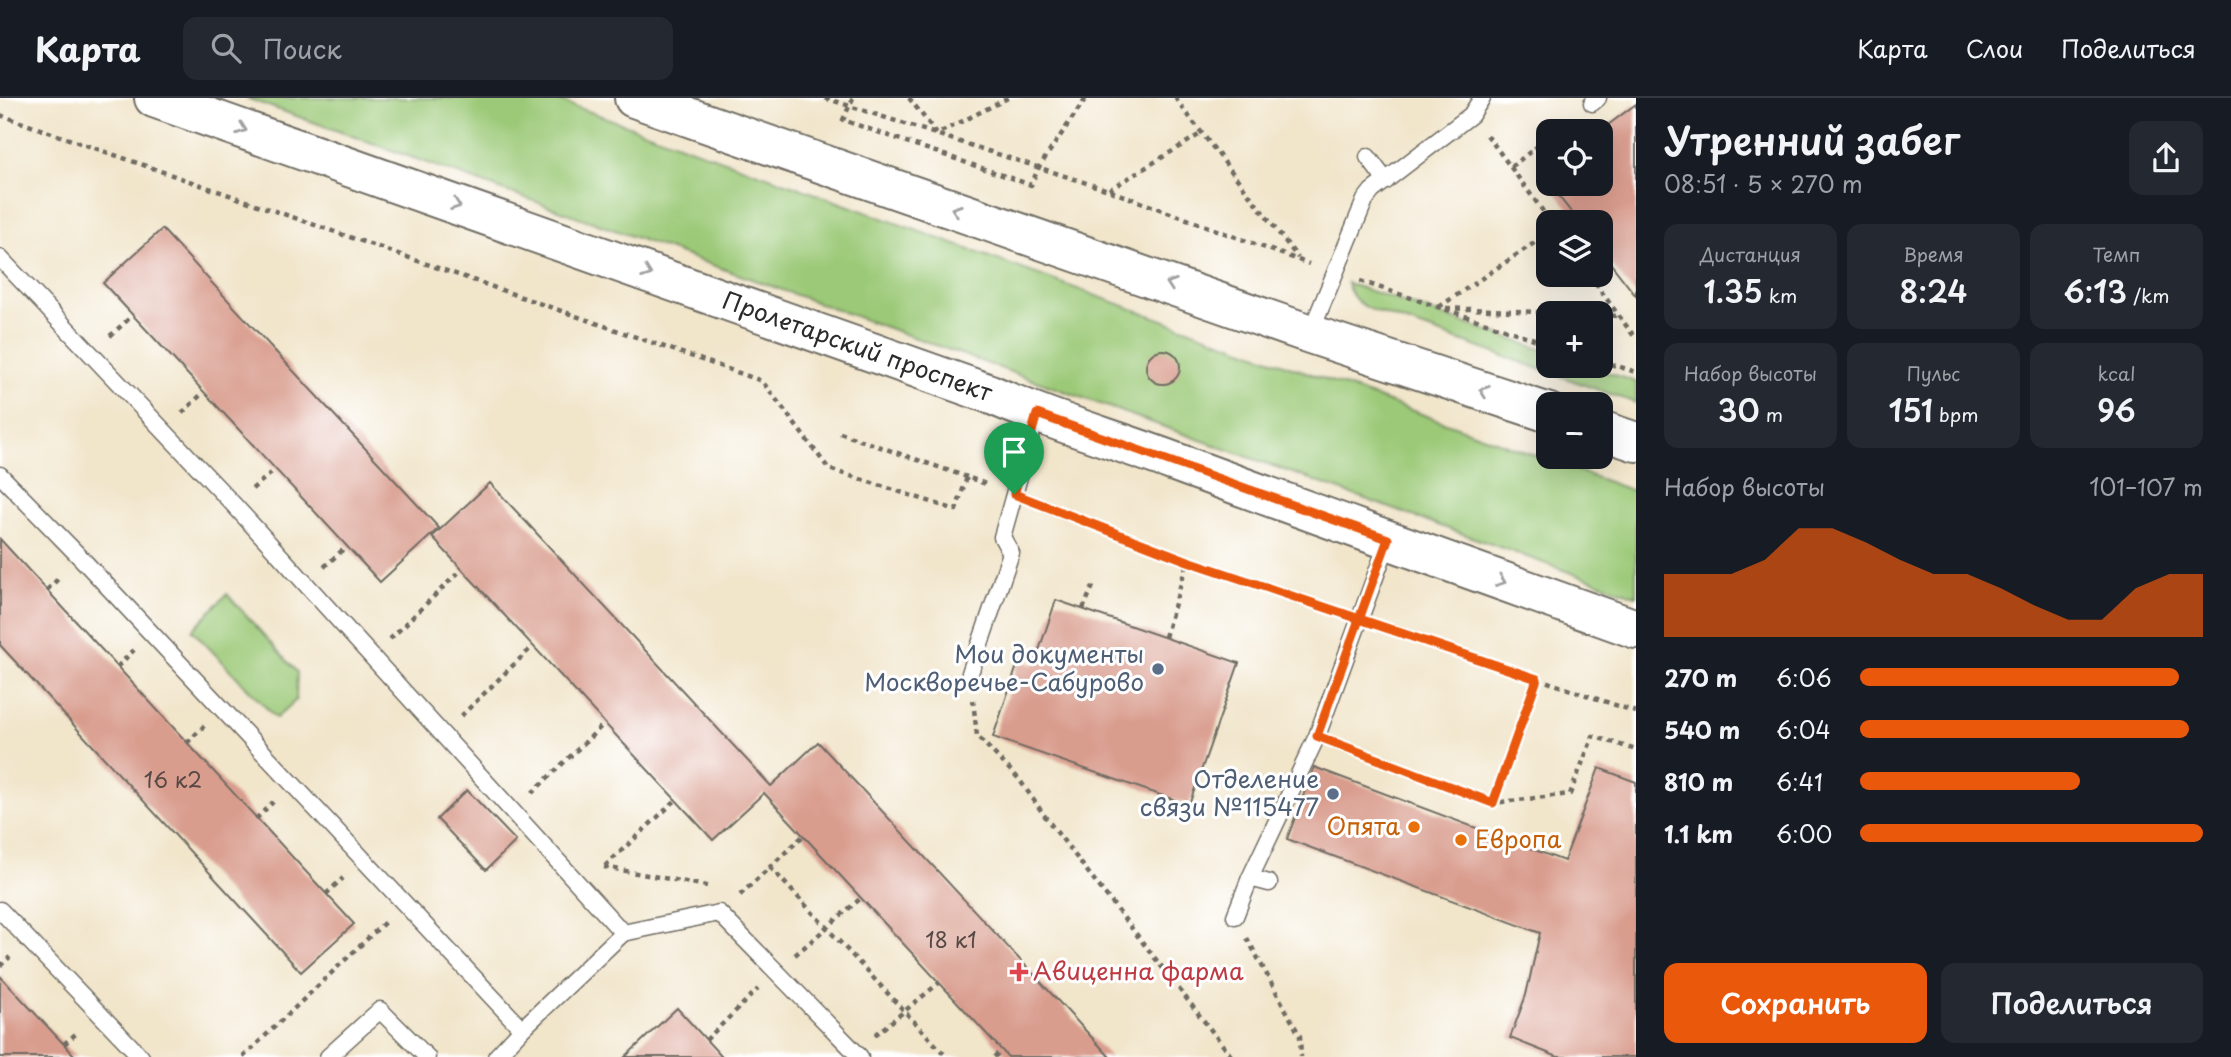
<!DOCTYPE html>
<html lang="ru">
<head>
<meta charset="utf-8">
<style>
	body { margin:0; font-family:"Playpen Sans",sans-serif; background:#242831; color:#f1f3f6; height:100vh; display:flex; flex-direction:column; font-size:26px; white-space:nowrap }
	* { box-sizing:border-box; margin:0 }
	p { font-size:23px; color:#9ea1a6 }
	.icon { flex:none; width:38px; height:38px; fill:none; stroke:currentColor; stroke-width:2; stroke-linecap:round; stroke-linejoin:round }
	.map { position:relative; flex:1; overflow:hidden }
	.drawer { display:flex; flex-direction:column; background:#171b24; width:595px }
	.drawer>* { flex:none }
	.controls { position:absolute; left:1536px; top:21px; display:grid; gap:14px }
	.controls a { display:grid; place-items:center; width:77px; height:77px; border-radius:14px; background:#171b24; box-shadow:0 7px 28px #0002; font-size:35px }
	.pin { position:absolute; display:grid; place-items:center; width:60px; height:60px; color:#fff; margin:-72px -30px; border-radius:50% 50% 50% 0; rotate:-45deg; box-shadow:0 0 7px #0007 }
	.pin .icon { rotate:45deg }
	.round { display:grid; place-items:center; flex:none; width:74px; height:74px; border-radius:14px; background:#242831 }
	.headline { display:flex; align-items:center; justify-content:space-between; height:119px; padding:0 28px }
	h1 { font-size:38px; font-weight:600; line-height:52px }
	.metrics { display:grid; grid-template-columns:repeat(3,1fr); gap:10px; height:119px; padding:7px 28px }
	.metrics div { display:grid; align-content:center; border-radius:14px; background:#242831; text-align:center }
	.metrics b { font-size:30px; font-weight:600 }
	.metrics small { font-size:19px; font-weight:400 }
	.metrics p { font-size:19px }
	.chart { height:196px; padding:14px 28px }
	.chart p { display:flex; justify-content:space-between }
	.chart svg { width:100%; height:126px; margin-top:7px; fill:#ea580c; opacity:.7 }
	.primary-button { display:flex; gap:14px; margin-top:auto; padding:14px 28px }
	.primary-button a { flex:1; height:80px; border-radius:14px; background:#ea580c; color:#fff; font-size:28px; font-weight:600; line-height:80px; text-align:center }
	.primary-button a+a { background:#242831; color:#f1f3f6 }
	ul { padding:0 28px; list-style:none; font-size:23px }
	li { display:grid; grid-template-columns:112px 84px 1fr; align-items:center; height:52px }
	li i { height:18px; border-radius:9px; background:#ea580c }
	header { display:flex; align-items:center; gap:42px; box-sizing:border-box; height:98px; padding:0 35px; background:#171b24; border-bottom:2px solid #363941 }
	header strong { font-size:33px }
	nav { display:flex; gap:38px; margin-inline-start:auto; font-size:24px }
	.search { width:490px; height:63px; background:#242831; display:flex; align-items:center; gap:18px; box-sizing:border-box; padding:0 24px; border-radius:14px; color:#9ea1a6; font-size:26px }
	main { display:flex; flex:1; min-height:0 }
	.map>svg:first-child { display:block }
	.green { fill:#9bc977; stroke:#637a51; stroke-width:2 }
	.building { fill:#d99d8e }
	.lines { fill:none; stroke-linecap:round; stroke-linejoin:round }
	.service-casing { stroke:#706c63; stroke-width:19 }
	.primary-casing { stroke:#706c63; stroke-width:42 }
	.path { stroke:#706c63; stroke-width:4.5; stroke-dasharray:5 5; stroke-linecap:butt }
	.service { stroke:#fff; stroke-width:16 }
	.primary { stroke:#fff; stroke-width:38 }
	.oneway { stroke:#a0a0a0 }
	.route-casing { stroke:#fff; stroke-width:14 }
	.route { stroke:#ea580c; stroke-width:9 }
	.service-dot { fill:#5c6f8a; stroke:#fff; stroke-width:2.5 }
	.food-dot { fill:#e8710a; stroke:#fff; stroke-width:2.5 }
	.health-dot { fill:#e0444e; stroke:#fff; stroke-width:2.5 }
	.labels { text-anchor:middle; stroke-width:6; stroke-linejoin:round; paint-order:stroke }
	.number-label { font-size:21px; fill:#564844 }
	.street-label { font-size:24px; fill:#2b2b2b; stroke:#fff }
	.service-label { font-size:24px; fill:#4e5e75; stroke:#fff; text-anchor:end }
	.food-label { font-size:24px; fill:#c56008; stroke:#fff; text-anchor:end }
	.health-label { font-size:24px; fill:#be3a42; stroke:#fff; text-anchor:start }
</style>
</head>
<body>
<header>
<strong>Карта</strong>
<div class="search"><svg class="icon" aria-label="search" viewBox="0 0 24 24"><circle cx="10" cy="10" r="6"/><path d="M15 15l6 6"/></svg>Поиск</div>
<nav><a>Карта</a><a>Слои</a><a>Поделиться</a></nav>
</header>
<main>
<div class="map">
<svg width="1636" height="959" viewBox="0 0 1636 959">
	<rect width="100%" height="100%" fill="#fff"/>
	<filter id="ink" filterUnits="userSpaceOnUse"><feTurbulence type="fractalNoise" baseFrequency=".0143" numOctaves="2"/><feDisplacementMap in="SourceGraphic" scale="14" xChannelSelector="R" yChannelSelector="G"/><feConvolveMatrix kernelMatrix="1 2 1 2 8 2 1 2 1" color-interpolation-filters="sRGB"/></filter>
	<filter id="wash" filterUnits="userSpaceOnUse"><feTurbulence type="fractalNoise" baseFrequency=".00686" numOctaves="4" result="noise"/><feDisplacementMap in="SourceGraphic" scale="28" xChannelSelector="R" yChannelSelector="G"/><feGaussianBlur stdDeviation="1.57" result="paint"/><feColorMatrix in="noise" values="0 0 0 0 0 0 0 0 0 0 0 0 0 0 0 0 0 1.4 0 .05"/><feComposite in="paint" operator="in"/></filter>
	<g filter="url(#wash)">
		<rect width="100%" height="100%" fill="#f1e5ca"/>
		<!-- green -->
		<g class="green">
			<polygon points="246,0 552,0 1636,394 1636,498"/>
			<path d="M 1347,185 L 1549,254 L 1549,268 L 1588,268 L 1636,284 L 1636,305 L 1370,211 C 1358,205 1351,199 1347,185 Z"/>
			<polygon points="227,496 297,574 296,602 276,620 192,532"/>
		</g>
		<g id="blocks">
			<!-- building -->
			<g class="building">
				<polygon points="1636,6 1636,198 1601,153 1601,124 1579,124 1549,86 1601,86 1600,33"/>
				<polygon points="162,131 439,430 380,484 103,185"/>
				<circle cx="1163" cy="269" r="17"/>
				<polygon points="490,385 771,688 818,644 1110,959 1008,959 764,695 713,742 432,439"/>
				<polygon points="0,441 354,826 301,874 0,547"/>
				<polygon points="1056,502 1239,565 1189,707 993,639 1019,562 1034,567"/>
				<polygon points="1314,669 1564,763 1599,670 1636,684 1636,959 1558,959 1510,940 1526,897 1540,835 1287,741"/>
				<polygon points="467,692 516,743 486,772 437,721"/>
				<polygon points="0,878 76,959 0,959"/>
				<polygon points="677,910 722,959 625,959"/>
			</g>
		</g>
	</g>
	<g filter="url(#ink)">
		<use href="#blocks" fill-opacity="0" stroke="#706c63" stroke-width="2"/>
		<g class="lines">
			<defs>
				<g id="service">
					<polyline points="1592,5 1598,0"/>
					<polyline points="1368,59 1386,83"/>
					<polyline points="0,160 234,407 623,835 719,815 860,959"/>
					<polyline points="1310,236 1365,102 1372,93 1471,17 1482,0"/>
					<polyline points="0,377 80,459 522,931 623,835"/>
					<polyline points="970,575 1011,455 1002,439 1037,315"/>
					<polyline points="1250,780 1269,785"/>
					<polyline points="0,812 141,959"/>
					<polyline points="1235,818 1250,780 1317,638 1389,441"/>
					<polyline points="328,959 380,912 427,959"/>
					<polyline points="496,959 522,931"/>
				</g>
				<g id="primary">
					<path id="s1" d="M 154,0 L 990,296 C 1050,323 1114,341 1175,364 C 1328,421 1482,476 1636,531"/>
					<polyline points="634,0 1310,236 1549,315"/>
					<polyline points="1601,332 1636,344"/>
				</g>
			</defs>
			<!-- service casing -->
			<use href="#service" class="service-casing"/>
			<!-- primary casing -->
			<use href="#primary" class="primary-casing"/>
			<!-- path -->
			<g class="path">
				<polyline points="825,0 1108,92 1309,166"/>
				<polyline points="853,0 843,22 1031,87 1039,69 1086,0"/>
				<polyline points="909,0 937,36 1008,0"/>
				<polyline points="1175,0 1298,160"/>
				<polyline points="0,17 762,283 829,371 956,412 967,379 989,387"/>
				<polyline points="1556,33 1572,21"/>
				<polyline points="1487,37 1551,124"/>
				<polyline points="1511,69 1549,39"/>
				<polyline points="1109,92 1202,35"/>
				<polyline points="1589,177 1636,241"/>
				<polyline points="1360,183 1549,246"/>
				<polyline points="1439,209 1549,135"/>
				<polyline points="1446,210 1558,215"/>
				<polyline points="1601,217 1618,218"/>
				<polyline points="110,238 133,217"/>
				<polyline points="1601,263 1636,274"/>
				<polyline points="182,315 204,294"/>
				<polyline points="840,335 967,379"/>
				<polyline points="252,391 276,371"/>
				<polyline points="1040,406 1188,462 1335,511"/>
				<polyline points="324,469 347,448"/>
				<polyline points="47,492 61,478"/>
				<polyline points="1083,511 1094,486"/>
				<polyline points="1386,529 1636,614"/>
				<polyline points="1165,539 1188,462"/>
				<polyline points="390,541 462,471"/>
				<polyline points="117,569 134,552"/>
				<polyline points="973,602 977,638 1019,681 1049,724 1232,959"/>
				<polyline points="461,618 533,548"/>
				<polyline points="187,645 204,628"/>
				<polyline points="1341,647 1493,705 1570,696 1593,638 1636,652"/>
				<polyline points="532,695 605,625"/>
				<polyline points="1493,705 1537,581"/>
				<polyline points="256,721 273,704"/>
				<polyline points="605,768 676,702"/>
				<polyline points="604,769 707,788"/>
				<polyline points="770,769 947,959"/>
				<polyline points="326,796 343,780"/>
				<polyline points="740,797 803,738"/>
				<polyline points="1247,840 1300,938 1301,959"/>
				<polyline points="795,857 861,800"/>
				<polyline points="0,868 10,859"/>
				<polyline points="875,937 939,885"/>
				<polyline points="706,942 758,891"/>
				<polyline points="64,946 79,933"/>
				<polyline points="243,959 385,824"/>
				<polyline points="994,959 1002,952"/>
			</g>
			<!-- service -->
			<use href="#service" class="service"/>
			<!-- primary -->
			<use href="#primary" class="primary"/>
		</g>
		<!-- one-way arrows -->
		<defs><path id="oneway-chevron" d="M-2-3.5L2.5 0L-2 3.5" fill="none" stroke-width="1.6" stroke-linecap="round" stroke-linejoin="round" transform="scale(1.75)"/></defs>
		<g class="oneway">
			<use href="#oneway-chevron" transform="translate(242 31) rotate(20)"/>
			<use href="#oneway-chevron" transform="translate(456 107) rotate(20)"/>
			<use href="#oneway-chevron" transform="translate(956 112) rotate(-161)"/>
			<use href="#oneway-chevron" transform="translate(647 175) rotate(20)"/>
			<use href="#oneway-chevron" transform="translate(1171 186) rotate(-161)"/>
			<use href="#oneway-chevron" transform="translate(1484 293) rotate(-161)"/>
			<use href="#oneway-chevron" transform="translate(1501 483) rotate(20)"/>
		</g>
	</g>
	<g class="lines" filter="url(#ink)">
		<defs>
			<polyline id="route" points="1014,396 1188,463 1537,581 1493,705 1317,638 1388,441 1037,316 1014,396"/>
		</defs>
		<!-- route casing -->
		<use href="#route" class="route-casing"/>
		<!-- route -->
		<use href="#route" class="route"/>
	</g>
	<!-- markers -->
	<g class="service-dot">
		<circle cx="1158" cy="571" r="7"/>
		<circle cx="1333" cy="696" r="7"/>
	</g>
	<g class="food-dot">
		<circle cx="1414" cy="729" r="7"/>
		<circle cx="1461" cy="742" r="7"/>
	</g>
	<path class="health-dot" d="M1015.5 863.5h7v7h7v7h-7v7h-7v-7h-7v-7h7z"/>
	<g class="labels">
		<!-- number labels -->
		<g class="number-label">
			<text x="173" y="690">16 к2</text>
			<text x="951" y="850">18 к1</text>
		</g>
		<!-- street labels -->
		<g class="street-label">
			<text dy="8" stroke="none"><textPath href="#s1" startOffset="746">Пролетарский проспект</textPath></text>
		</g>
		<!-- service labels -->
		<g class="service-label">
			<text x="1144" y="565">Мои документы<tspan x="1144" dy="28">Москворечье-Сабурово</tspan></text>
			<text x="1319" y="690">Отделение<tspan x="1319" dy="28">связи №115477</tspan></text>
		</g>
		<!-- food labels -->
		<g class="food-label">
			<text x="1400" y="737">Опята</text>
			<text x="1475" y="750" text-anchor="start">Европа</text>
		</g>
		<!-- health labels -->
		<g class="health-label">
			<text x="1033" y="882">Авиценна фарма</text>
		</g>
	</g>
</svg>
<div class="controls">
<a><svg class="icon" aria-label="locate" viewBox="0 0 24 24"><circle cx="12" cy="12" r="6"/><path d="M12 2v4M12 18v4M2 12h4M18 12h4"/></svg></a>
<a><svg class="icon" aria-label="layers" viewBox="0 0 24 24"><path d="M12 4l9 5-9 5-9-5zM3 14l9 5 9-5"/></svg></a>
<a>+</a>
<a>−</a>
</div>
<div class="pin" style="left:1014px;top:396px;background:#1e9e55"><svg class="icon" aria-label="arrive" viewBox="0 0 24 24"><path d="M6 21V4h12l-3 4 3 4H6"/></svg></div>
</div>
<section class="drawer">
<div class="headline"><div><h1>Утренний забег</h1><p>08:51 · 5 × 270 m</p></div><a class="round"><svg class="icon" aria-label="share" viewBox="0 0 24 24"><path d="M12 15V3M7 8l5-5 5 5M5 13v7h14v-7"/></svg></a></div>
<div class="metrics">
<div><p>Дистанция</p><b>1.35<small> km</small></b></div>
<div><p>Время</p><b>8:24</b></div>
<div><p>Темп</p><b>6:13<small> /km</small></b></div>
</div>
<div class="metrics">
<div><p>Набор высоты</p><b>30<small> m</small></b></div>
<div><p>Пульс</p><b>151<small> bpm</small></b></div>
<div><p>kcal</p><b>96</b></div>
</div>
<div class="chart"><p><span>Набор высоты</span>101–107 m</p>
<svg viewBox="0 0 160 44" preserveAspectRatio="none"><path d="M0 44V22L10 22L20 22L30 17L40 6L50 6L60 11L70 17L80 22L90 22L100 27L110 33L120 38L130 38L140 27L150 22L160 22V44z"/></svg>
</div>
<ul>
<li><b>270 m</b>6:06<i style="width:93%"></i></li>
<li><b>540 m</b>6:04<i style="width:96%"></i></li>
<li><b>810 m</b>6:41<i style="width:64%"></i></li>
<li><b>1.1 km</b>6:00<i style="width:100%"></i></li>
</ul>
<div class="primary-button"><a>Сохранить</a><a>Поделиться</a></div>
</section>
</main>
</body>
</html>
